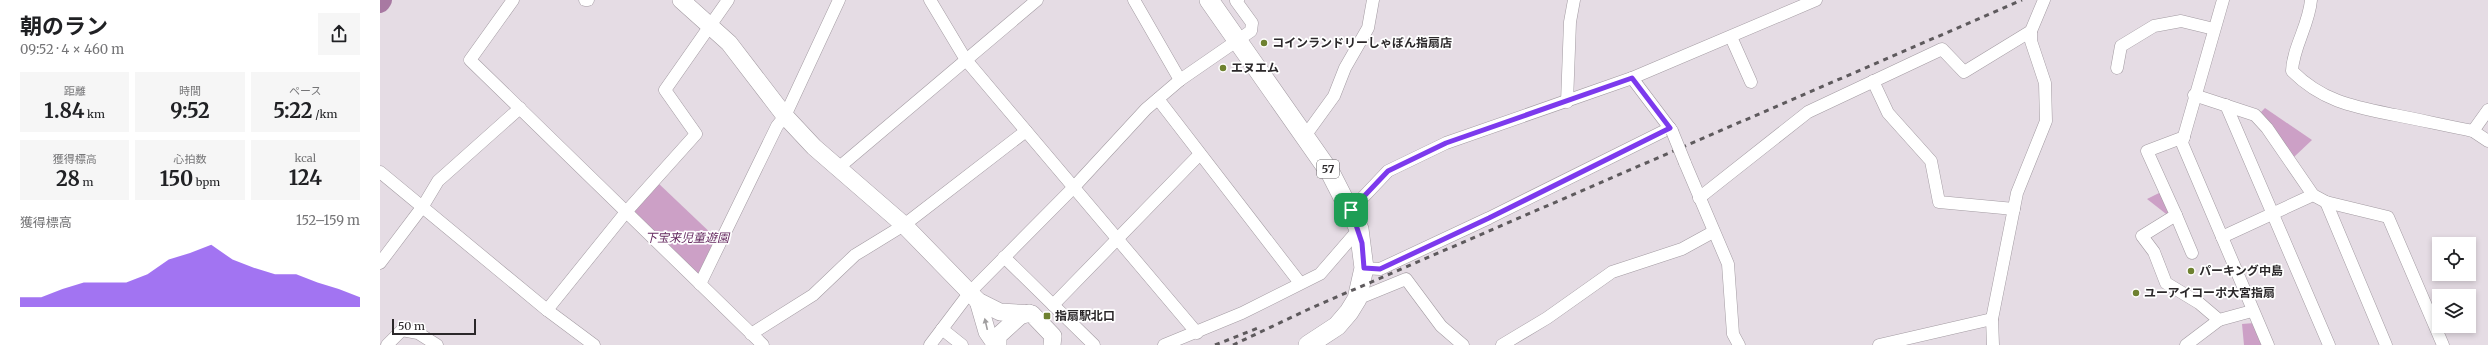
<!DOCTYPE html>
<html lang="ja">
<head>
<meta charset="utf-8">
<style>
	body { margin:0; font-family:Merriweather,"Noto Sans JP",serif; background:#f6f6f6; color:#202124; height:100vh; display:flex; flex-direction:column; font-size:15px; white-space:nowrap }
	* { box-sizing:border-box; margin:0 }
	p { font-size:13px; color:#757577 }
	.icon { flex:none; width:22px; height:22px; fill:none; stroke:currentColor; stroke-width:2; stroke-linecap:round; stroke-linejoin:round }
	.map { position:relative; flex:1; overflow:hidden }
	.panel { display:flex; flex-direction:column; background:#fff; width:380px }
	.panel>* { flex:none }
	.controls { position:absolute; left:2052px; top:237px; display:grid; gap:8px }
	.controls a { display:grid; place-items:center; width:44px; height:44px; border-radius:0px; background:#fff; box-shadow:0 2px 6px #0003; font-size:20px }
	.scale { position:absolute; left:12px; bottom:10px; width:84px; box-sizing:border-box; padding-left:4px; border:2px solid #2b282a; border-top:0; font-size:11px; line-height:14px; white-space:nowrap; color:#2b282a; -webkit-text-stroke:3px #fff; paint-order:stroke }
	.pin { position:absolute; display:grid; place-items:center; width:34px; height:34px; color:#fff; margin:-17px; border-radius:8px; box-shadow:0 2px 6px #0006 }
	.round { display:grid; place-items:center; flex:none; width:42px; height:42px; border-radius:0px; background:#f6f6f6 }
	.headline { display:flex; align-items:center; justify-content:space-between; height:68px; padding:0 20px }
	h1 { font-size:22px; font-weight:700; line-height:30px }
	.metrics { display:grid; grid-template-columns:repeat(3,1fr); gap:6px; height:68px; padding:4px 20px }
	.metrics div { display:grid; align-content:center; border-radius:0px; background:#f6f6f6; text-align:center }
	.metrics b { font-size:20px; font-weight:700 }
	.metrics small { font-size:11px; font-weight:400 }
	.metrics p { font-size:11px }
	.chart { height:112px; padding:8px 20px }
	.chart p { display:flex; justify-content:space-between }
	.chart svg { width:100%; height:72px; margin-top:4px; fill:#7c3aed; opacity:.7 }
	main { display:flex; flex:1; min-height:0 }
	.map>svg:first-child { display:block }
	.green { fill:#cca0c6 }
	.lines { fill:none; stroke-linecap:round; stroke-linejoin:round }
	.river { stroke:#a879a2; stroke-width:20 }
	.street-casing { stroke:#a39ba2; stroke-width:13 }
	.secondary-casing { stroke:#a39ba2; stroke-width:18 }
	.primary-casing { stroke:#a39ba2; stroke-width:20 }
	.street { stroke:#fff; stroke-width:12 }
	.secondary { stroke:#fff; stroke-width:17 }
	.primary { stroke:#fff; stroke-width:19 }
	.rail { stroke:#5e5a5d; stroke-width:3; stroke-dasharray:5 5; stroke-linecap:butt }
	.street-bridge-casing { stroke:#a39ba2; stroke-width:13; stroke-linecap:butt }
	.street-bridge { stroke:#fff; stroke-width:12 }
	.oneway { fill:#a09e9f }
	.route-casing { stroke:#fff; stroke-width:8 }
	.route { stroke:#7c3aed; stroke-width:5 }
	.poi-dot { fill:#6e8130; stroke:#fff; stroke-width:1.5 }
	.labels { text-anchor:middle; stroke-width:3.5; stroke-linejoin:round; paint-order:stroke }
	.shield { fill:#fff; stroke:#6b686a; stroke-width:1 }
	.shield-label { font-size:11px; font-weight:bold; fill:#2b282a }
	.poi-label { font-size:12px; font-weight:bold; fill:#2b282a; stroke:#fff; text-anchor:start }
	.park-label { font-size:12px; font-style:italic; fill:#652a60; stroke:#fff }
</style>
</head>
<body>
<main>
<section class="panel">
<div class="headline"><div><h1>朝のラン</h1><p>09:52 · 4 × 460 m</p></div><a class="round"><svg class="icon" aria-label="share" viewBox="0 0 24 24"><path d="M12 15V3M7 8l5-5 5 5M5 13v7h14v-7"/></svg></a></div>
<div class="metrics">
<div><p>距離</p><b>1.84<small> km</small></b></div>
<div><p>時間</p><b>9:52</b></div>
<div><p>ペース</p><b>5:22<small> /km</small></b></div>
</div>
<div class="metrics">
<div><p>獲得標高</p><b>28<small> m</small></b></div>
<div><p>心拍数</p><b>150<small> bpm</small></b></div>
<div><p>kcal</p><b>124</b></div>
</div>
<div class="chart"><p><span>獲得標高</span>152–159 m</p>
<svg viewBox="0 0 160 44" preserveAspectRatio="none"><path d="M0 44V38L10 38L20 33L30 29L40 29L50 29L60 24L70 15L80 11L90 6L100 15L110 20L120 24L130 24L140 29L150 33L160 38V44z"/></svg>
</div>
</section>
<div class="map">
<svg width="2108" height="345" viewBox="0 0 2108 345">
	<rect width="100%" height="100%" fill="#e5dce4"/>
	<!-- green -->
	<g class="green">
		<polygon points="1885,108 1932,140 1914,157 1881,112"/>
		<polygon points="277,182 337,239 318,278 251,211"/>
		<polygon points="1781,192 1790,217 1767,199"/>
		<polygon points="1874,323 1884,345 1864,345 1862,324"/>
	</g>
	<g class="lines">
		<!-- river -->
		<polyline class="river" points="0,3 2,0"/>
		<defs>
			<g id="street">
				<polyline points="133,0 90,60 383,345"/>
				<polyline points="205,0 208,0"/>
				<polyline points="550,0 586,60 817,333"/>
				<polyline points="754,0 800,80"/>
				<polyline points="1843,0 1802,143 1888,345"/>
				<path d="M 1931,0 C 1929,25 1913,47 1912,71 C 1943,102 1975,107 2015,115 C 2041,120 2067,126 2093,131 L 2108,141"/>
				<polyline points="1351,37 1371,82"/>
				<polyline points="1737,68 1741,46 1774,26 1801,21 1834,29"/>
				<polyline points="1252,78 1292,131"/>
				<polyline points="1493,81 1508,113 1551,161 1559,202 1634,209"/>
				<polyline points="1814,95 1875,115 1887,128 1933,195"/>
				<polyline points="778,99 920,283"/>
				<polyline points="1187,102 1190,22 1194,0"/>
				<polyline points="1846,105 1949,345"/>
				<polyline points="2093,131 2108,110"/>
				<polyline points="925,136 954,96 965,68 988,28 993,0"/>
				<polyline points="1804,137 1767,151 1796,215 1762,236 1774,252 1786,283 1819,303 1839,320 1872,311"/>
				<polyline points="1305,163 1348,264 1353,334 1359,345"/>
				<polyline points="457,169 657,0"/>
				<polyline points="0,172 167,310 214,345"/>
				<polyline points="1319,198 1428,112 1562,49 1584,72 1651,31"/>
				<polyline points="1946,202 2006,345"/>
				<polyline points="971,210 1008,171 1066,143 1252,78 1436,0"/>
				<polyline points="1796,215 1812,253"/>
				<polyline points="1842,237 1933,195 1946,202 2008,217 2063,345"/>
				<polyline points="624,257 714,345"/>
				<polyline points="0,263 43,206 58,181 140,108"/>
				<polyline points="984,268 1000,269 1109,218 1290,128"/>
				<polyline points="320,284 397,126 405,116 459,0"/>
				<polyline points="977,299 1026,279 1061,326 1083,345"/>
				<polyline points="673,305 820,154"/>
				<polyline points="167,310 246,212 316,134 285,90 348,0"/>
				<polyline points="562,329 582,345"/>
				<polyline points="371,334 433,295 475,255 524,225 646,131"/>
				<polyline points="7,345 22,330 38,333 57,345"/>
				<polyline points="550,345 590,292 694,187 766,109 800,80 871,31 872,23 856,1 858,0"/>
				<polyline points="784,345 862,313 940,274 979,229"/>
				<polyline points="1122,345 1167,318 1232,272 1302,249 1333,232"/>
				<polyline points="1499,345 1612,319"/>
				<polyline points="1613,345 1612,319 1637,193 1666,121 1665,83 1651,41 1651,31 1664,0"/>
				<polyline points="1806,345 1839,320"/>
			</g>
			<g id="secondary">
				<polyline points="301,0 349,43 405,116 434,147 524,225 598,301 620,312 652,314 673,336 672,345"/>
				<polyline points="598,301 607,332 616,345"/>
				<polyline points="618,345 618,336 640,316 649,313"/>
			</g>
			<polyline id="primary" points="829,0 951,174 979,229 984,268 977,299 969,312 957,326 928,345"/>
		</defs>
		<!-- street casing -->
		<use href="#street" class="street-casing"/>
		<!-- secondary casing -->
		<use href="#secondary" class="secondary-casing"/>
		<!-- primary casing -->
		<use href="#primary" class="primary-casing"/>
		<!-- street -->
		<use href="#street" class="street"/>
		<!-- secondary -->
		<use href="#secondary" class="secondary"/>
		<!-- primary -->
		<use href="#primary" class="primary"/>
		<!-- rail -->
		<g class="rail">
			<polyline points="835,345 878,328"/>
			<polyline points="853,345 929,309 1642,0"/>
		</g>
		<defs>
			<polyline id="street-bridge" points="1292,131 1305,163"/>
		</defs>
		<!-- street-bridge casing -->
		<use href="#street-bridge" class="street-bridge-casing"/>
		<!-- street-bridge -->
		<use href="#street-bridge" class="street-bridge"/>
	</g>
	<!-- one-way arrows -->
	<defs><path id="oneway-solid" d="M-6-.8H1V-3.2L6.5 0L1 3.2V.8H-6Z"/></defs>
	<use class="oneway" href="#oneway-solid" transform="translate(606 324) rotate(-103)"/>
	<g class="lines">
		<defs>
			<polygon id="route" points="1252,78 1290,128 1109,218 1000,269 984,268 982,243 971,210 1008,171 1066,143"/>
		</defs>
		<!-- route casing -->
		<use href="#route" class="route-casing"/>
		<!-- route -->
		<use href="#route" class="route"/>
	</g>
	<!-- markers -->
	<g class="poi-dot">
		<circle cx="884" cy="43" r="4"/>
		<circle cx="843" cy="68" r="4"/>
		<circle cx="1811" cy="271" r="4"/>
		<circle cx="1756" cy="293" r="4"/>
		<rect x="663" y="312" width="8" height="8" rx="2"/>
	</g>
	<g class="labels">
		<!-- shield labels -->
		<rect class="shield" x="937" y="160" width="22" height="18" rx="3"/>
		<g class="shield-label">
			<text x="948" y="173">57</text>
		</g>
		<!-- poi labels -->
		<g class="poi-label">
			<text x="892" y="47">コインランドリーしゃぼん指扇店</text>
			<text x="851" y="72">エヌエム</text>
			<text x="1819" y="275">パーキング中島</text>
			<text x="1764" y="297">ユーアイコーポ大宮指扇</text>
			<text x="675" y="320">指扇駅北口</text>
		</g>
		<!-- park labels -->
		<g class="park-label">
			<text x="307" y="242">下宝来児童遊園</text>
		</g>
	</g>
</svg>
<div class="controls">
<a><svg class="icon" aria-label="locate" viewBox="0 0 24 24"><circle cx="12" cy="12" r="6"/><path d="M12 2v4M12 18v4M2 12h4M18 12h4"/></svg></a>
<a><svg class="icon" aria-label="layers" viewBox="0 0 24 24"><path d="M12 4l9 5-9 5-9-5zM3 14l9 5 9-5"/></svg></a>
</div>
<div class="scale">50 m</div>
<div class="pin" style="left:971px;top:210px;background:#1e9e55"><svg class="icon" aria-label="arrive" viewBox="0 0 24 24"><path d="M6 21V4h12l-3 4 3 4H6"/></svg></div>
</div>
</main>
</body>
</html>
